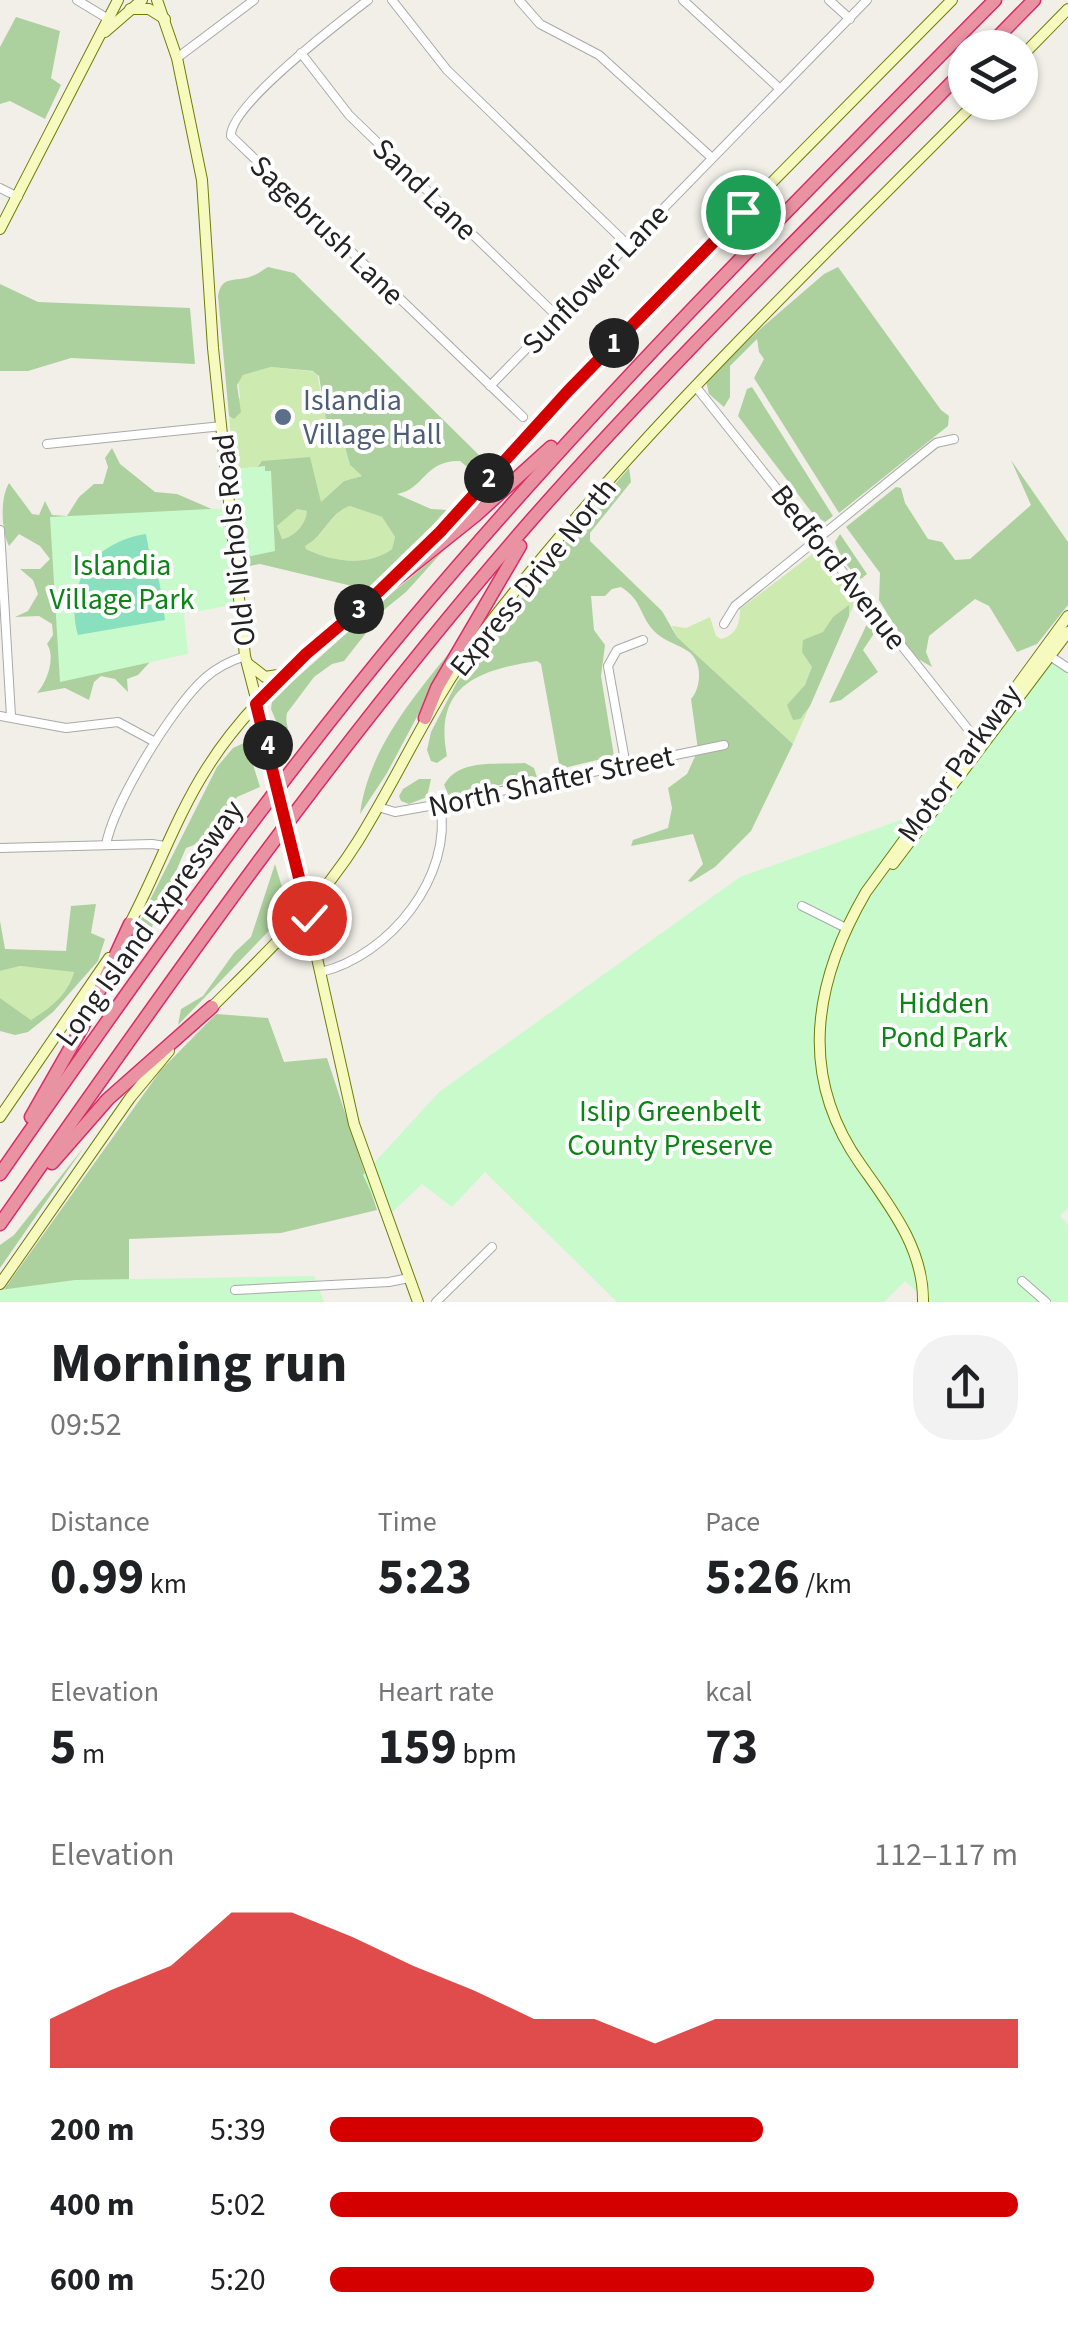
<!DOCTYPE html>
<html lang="en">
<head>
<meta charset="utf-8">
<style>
	body { margin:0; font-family:"Source Sans 3",sans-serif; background:#f2f2f2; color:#202124; height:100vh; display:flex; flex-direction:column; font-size:38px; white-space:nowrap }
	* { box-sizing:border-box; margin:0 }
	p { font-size:32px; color:#757577 }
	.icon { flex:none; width:55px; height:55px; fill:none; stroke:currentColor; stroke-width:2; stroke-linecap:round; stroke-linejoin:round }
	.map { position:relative; height:1302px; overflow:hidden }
	.side { display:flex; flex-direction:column; background:#fff; flex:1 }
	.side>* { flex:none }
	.fabs { position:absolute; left:948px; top:30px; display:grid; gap:20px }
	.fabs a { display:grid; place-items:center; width:90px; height:90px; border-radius:50%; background:#fff; box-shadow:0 2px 8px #0004; font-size:50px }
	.pin { position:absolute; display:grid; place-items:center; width:85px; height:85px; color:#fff; margin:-42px; border:5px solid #fff; border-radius:50%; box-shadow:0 2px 10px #0007 }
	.km { position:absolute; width:50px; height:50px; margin:-25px; border-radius:50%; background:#222; color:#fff; font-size:28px; line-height:50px; text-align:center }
	.round { display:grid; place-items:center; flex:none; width:105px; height:105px; border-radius:40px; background:#f2f2f2 }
	.headline { display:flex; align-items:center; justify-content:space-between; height:170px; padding:0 50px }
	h1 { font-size:55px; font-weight:700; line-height:75px }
	.metrics { display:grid; grid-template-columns:repeat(3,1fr); gap:15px; height:170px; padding:10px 50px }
	.metrics div { display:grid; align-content:center }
	.metrics b { font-size:50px; font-weight:700 }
	.metrics small { font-size:28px; font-weight:400 }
	.metrics p { font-size:28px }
	.chart { height:280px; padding:20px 50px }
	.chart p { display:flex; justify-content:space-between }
	.chart svg { width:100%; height:180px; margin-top:10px; fill:#d40000; opacity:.7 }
	ul { padding:0 50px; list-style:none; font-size:32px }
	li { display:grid; grid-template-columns:160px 120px 1fr; align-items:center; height:75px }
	li i { height:25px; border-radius:12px; background:#d40000 }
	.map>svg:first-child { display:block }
	.grass { fill:#cdebb0 }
	.forest { fill:#add19e; fill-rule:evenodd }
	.park { fill:#c8facc }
	.pitch { fill:#88e0be }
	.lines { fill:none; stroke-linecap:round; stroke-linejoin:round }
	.street-casing { stroke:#a9a9a9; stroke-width:10 }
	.secondary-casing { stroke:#707d05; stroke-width:12 }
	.highway-casing { stroke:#dc2a67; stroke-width:15 }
	.street { stroke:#fff; stroke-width:8 }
	.secondary { stroke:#f7fabf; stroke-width:10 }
	.highway { stroke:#e892a2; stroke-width:12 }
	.secondary-bridge-casing { stroke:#707d05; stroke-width:12; stroke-linecap:butt }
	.secondary-bridge { stroke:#f7fabf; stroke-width:10 }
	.route-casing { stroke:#fff; stroke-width:20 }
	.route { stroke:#d40000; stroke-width:12 }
	.service-dot { fill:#5c6f8a; stroke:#fff; stroke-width:4 }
	.labels { text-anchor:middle; stroke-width:8; stroke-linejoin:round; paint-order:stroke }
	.street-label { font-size:30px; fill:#222; stroke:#fff }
	.service-label { font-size:30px; fill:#4e5e75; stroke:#fff; text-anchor:start }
	.park-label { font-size:30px; fill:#0c8416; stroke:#fff }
</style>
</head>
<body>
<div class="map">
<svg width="1068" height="1302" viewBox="0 0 1068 1302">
	<rect width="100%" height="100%" fill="#f2efe9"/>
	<!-- grass -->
	<g class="grass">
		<polygon points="271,367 317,372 328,433 343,440 350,465 362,476 344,481 320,503 311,470 259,463 257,467 234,469 229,416 231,418 240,397 238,381 243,375"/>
		<path d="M 350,506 L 382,517 L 395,537 L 392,549 C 368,567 332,562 306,549 L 304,546 C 324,539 330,512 350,506 Z"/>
		<path d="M 297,509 L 307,511 C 306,524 294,537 281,539 L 277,526 Z"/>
		<path d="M 815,552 L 856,600 L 793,744 L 677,637 L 672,626 L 686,628 L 710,617 L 716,636 L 721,639 C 736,635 740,624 740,609 Z"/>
		<path d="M 20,966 L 74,971 C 68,996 51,1007 31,1020 L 0,998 L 0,971 Z"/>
	</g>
	<!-- forest -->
	<g class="forest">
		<polygon points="16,17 60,31 51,78 61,85 45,119 10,101 0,104 0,47"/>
		<path d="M 268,267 L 294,273 L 480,456 L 473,472 L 460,461 C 424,460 425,489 397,494 L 431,509 L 448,510 L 446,516 L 388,576 L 350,606 L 359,594 L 352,586 L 260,564 L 249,566 L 240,561 L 262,549 L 260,470 L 257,467 L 262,461 L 310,457 L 321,502 L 344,481 L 362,476 L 350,465 L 343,440 L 328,433 L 319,376 L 313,371 L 271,367 L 243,375 L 237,385 L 241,412 L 234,419 L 229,416 L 218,296 C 222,274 235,283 252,276 C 258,274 263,270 268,267 ZM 350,506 L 382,517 L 395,537 L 392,549 C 368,567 332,562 306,549 L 305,546 C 324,537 330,512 350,506 ZM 297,509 L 307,511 C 306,524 294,537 282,539 L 277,526 Z"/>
		<polygon points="838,267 941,410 949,416 948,426 839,513 754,378 764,359 759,352 757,339 730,366 730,397 724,407 709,394 706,381 758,331 824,274"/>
		<polygon points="0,284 38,302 190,308 195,364 71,358 28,371 0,371"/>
		<polygon points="752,387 833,516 825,522 813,514 738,416 747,389"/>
		<path d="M 112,448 L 120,464 L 155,492 L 177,494 L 214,510 L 149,663 L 138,675 L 127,679 L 128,692 L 115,679 L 101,676 L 94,682 L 89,700 L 65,688 L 37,693 C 47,682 56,657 47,644 L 53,635 L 52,624 L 39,616 L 15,617 L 28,611 L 38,594 L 33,580 L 20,569 L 40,569 L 50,559 L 40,546 L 19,534 L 9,546 C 1,530 0,498 9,483 L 32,514 L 39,515 L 45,501 L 52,515 L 67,516 L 79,497 L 94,484 L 103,484 L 108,467 L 105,458 Z"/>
		<polygon points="1011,460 1068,542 1068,605 1037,644 1017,652 989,606 975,599 929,636 926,652 932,667 913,656 879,600 880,573 846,527 896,487 901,488 905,503 928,539 942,542 955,560 970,559 1031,505"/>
		<path d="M 629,468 L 631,482 L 590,533 L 590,541 L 662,611 L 677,637 L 793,744 L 751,831 L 715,867 L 691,882 L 688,881 L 703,864 L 693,834 L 631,846 L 633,840 L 668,828 L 672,808 L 668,788 L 687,774 L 698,750 L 691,699 C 702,687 703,659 686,650 C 675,643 663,641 653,630 C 639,614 642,600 621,587 L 612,589 L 605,596 L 591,596 L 594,630 L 605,645 L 601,676 L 614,756 L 564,768 L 559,764 L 541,664 L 537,661 C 479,670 433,685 447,756 L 437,763 L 431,761 L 427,750 L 431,732 L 457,682 L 570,536 Z"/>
		<path d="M 840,534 L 867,574 L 861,579 C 850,572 839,555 835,542 Z"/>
		<path d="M 444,550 L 406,592 L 385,609 L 344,661 L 332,664 L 314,677 L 287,713 C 284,726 293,735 289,747 L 286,745 L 271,709 L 272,700 L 387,597 Z"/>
		<polygon points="849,605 849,616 810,706 800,719 793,720 787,705 805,685 812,667 802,652 803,640 823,632 833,617"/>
		<polygon points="867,624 875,632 863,650 878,672 841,700 829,703"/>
		<path d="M 454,647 L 387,773 L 360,814 C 368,750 414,696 454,647 Z"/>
		<path d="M 246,742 L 260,787 L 237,797 C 225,822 213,839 186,848 L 149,934 L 119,970 L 147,906 L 217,767 L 233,748 Z"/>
		<path d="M 525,763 L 534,768 L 537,777 L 449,796 L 444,785 C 458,758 498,765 525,763 Z"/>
		<polygon points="419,779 431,779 427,797 409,804 401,801 399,796 403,789"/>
		<polygon points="275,864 289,910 178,1025 181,1009 203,996 234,953 251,937"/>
		<path d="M 96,904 L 91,933 L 105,939 L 98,961 L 53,1012 L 28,1032 L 15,1035 L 0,1031 L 0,998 L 31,1020 C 51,1007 67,996 74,972 L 20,966 L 0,971 L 0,921 L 5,949 L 66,951 L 71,906 Z"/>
		<polygon points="216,1014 268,1018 284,1062 327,1058 377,1210 281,1233 129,1239 129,1294 0,1302 0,1295 161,1070"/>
		<polygon points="84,1147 0,1268 0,1245 14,1235"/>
	</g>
	<!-- park -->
	<g class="park">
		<polygon points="265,466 265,471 271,471 275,551 238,559 242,603 184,614 188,654 60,682 50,517 230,508 227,470"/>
		<polygon points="1050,656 1068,668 1068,1208 1060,1216 1068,1225 1068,1302 928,1302 905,1281 884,1302 617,1302 485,1172 452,1207 422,1184 384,1220 363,1175 439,1092 740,877 923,812 870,895"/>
		<polygon points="314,1276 324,1302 0,1302 0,1290 75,1280"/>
	</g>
	<!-- pitch -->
	<path class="pitch" d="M 146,534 L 153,574 L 159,580 L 165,620 L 78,635 C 64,582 94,542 146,534 Z"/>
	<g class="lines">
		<defs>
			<g id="street">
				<polyline points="77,0 110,20"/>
				<path d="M 368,0 C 342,20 229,106 231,136 L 523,417"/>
				<polyline points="392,0 447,70 628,245"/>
				<polyline points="519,0 540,24 599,55 712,158"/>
				<polyline points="683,0 780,89"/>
				<polyline points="829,0 850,19"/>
				<polyline points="301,53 349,115 558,317"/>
				<polyline points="177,58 254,0"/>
				<polyline points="0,188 18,197"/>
				<polyline points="490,386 867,0"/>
				<polyline points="696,387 979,743"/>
				<polyline points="47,444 222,426"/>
				<polyline points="0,530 11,716"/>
				<polyline points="724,624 735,606 926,451 936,443 954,439"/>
				<polyline points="1047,654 1068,668"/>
				<polyline points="0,716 66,728 118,722 155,742"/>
				<polyline points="626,766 608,666 617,650 643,640"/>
				<polyline points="378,807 395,812 429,806 724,745"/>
				<path d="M 106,845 C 113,804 173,706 205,678 C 217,667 230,661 245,656"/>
				<polyline points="0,848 152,844 165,846"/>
				<polyline points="802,906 846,928"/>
				<path d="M 321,972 C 389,956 454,876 440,804"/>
				<polyline points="1022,1281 1046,1302"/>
				<polyline points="235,1290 389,1282 409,1278"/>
				<polyline points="436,1302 492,1247"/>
			</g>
			<g id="secondary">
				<polyline points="157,0 177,58 202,180 213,348 245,656 273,764"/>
				<polyline points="130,9 149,9 165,19"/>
				<polyline points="105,32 142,0"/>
				<polyline points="1020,58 1068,9"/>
				<polyline points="0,229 118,0"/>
				<polyline points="411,560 639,317 952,0"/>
				<polyline points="247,663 265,677 284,674"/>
				<polyline points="292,846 354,1124 418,1302"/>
				<polyline points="893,864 1068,632"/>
				<path d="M 128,927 C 156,875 175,818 207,768 C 251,698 313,650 374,596"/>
				<polyline points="276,943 297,939 317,950"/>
				<path d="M 209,1010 C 262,957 318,905 358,841 C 401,772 432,698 482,633 C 628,442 806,274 976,102"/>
				<polyline points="0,1117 109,958"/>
				<polyline points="0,1284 130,1098 169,1051"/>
				<path d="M 923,1302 C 924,1249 890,1206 861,1165 C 797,1075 814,981 866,892 L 1068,616"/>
			</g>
			<g id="highway">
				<polyline points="987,48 1034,0"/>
				<polyline points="371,599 476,515 551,447"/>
				<polyline points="425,718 437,688 520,546"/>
				<polyline points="31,1117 83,1026 130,924"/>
				<polyline points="52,1163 108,1099 212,1007"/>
				<path d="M 0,1174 C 131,986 264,797 411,621 C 594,403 795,202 995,0"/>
				<path d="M 0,1224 C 170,981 339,740 534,517 C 671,362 820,217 965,69"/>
			</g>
		</defs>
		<!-- street casing -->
		<use href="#street" class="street-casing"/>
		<!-- secondary casing -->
		<use href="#secondary" class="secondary-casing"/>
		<!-- highway casing -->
		<use href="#highway" class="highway-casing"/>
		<!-- street -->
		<use href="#street" class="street"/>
		<!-- secondary -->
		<use href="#secondary" class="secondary"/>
		<!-- highway -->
		<use href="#highway" class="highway"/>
		<defs>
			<polyline id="secondary-bridge" points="273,764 292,846"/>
		</defs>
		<!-- secondary-bridge casing -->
		<use href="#secondary-bridge" class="secondary-bridge-casing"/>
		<!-- secondary-bridge -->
		<use href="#secondary-bridge" class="secondary-bridge"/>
	</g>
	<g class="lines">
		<defs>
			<polyline id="route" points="309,918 256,704 306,654 371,599 440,532 568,391 743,212"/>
		</defs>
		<!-- route casing -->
		<use href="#route" class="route-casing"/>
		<!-- route -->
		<use href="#route" class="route"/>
	</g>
	<!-- markers -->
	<circle class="service-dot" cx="283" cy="417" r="10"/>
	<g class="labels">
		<!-- street labels -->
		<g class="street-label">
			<text transform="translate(425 189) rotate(44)" y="10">Sand Lane</text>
			<text transform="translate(327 230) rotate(44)" y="10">Sagebrush Lane</text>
			<text transform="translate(595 279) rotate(-46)" y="10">Sunflower Lane</text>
			<text transform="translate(234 540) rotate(-96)" y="10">Old Nichols Road</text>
			<text transform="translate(839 567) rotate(52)" y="10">Bedford Avenue</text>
			<text transform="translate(533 577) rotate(-51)" y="10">Express Drive North</text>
			<text transform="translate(959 763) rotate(-54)" y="10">Motor Parkway</text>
			<text transform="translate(551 781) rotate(-12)" y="10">North Shafter Street</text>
			<text transform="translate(149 923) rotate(-54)" y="10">Long Island Expressway</text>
		</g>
		<!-- service labels -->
		<g class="service-label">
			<text x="303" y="410">Islandia<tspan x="303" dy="34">Village Hall</tspan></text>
		</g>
		<!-- park labels -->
		<g class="park-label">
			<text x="122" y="575">Islandia<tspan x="122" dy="34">Village Park</tspan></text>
			<text x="944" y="1013">Hidden<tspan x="944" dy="34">Pond Park</tspan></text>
			<text x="670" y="1121">Islip Greenbelt<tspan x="670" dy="34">County Preserve</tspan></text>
		</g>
	</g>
</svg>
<div class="fabs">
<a><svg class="icon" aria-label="layers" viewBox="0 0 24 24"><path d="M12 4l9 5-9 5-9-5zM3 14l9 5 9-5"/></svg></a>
</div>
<div class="pin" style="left:743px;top:212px;background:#1e9e55"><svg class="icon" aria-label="arrive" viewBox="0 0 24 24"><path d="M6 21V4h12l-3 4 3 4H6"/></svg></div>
<div class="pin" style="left:309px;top:918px;background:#d93025"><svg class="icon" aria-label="check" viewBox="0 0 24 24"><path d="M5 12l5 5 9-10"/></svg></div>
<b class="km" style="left:614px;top:343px">1</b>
<b class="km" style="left:489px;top:478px">2</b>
<b class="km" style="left:359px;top:609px">3</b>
<b class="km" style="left:268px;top:745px">4</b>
</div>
<section class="side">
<div class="headline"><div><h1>Morning run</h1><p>09:52</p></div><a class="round"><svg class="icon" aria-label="share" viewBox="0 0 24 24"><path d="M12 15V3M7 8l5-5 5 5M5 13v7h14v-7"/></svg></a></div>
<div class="metrics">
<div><p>Distance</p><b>0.99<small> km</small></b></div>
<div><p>Time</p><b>5:23</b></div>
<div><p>Pace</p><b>5:26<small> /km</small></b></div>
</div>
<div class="metrics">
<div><p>Elevation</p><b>5<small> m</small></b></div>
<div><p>Heart rate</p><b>159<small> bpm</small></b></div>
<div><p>kcal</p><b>73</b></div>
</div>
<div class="chart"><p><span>Elevation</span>112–117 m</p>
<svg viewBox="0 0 160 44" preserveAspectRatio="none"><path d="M0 44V32L10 25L20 19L30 6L40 6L50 12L60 19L70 25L80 32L90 32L100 38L110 32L120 32L130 32L140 32L150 32L160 32V44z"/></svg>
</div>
<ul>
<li><b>200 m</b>5:39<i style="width:63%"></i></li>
<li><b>400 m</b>5:02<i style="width:100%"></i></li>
<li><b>600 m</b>5:20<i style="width:79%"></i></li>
</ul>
</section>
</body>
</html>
